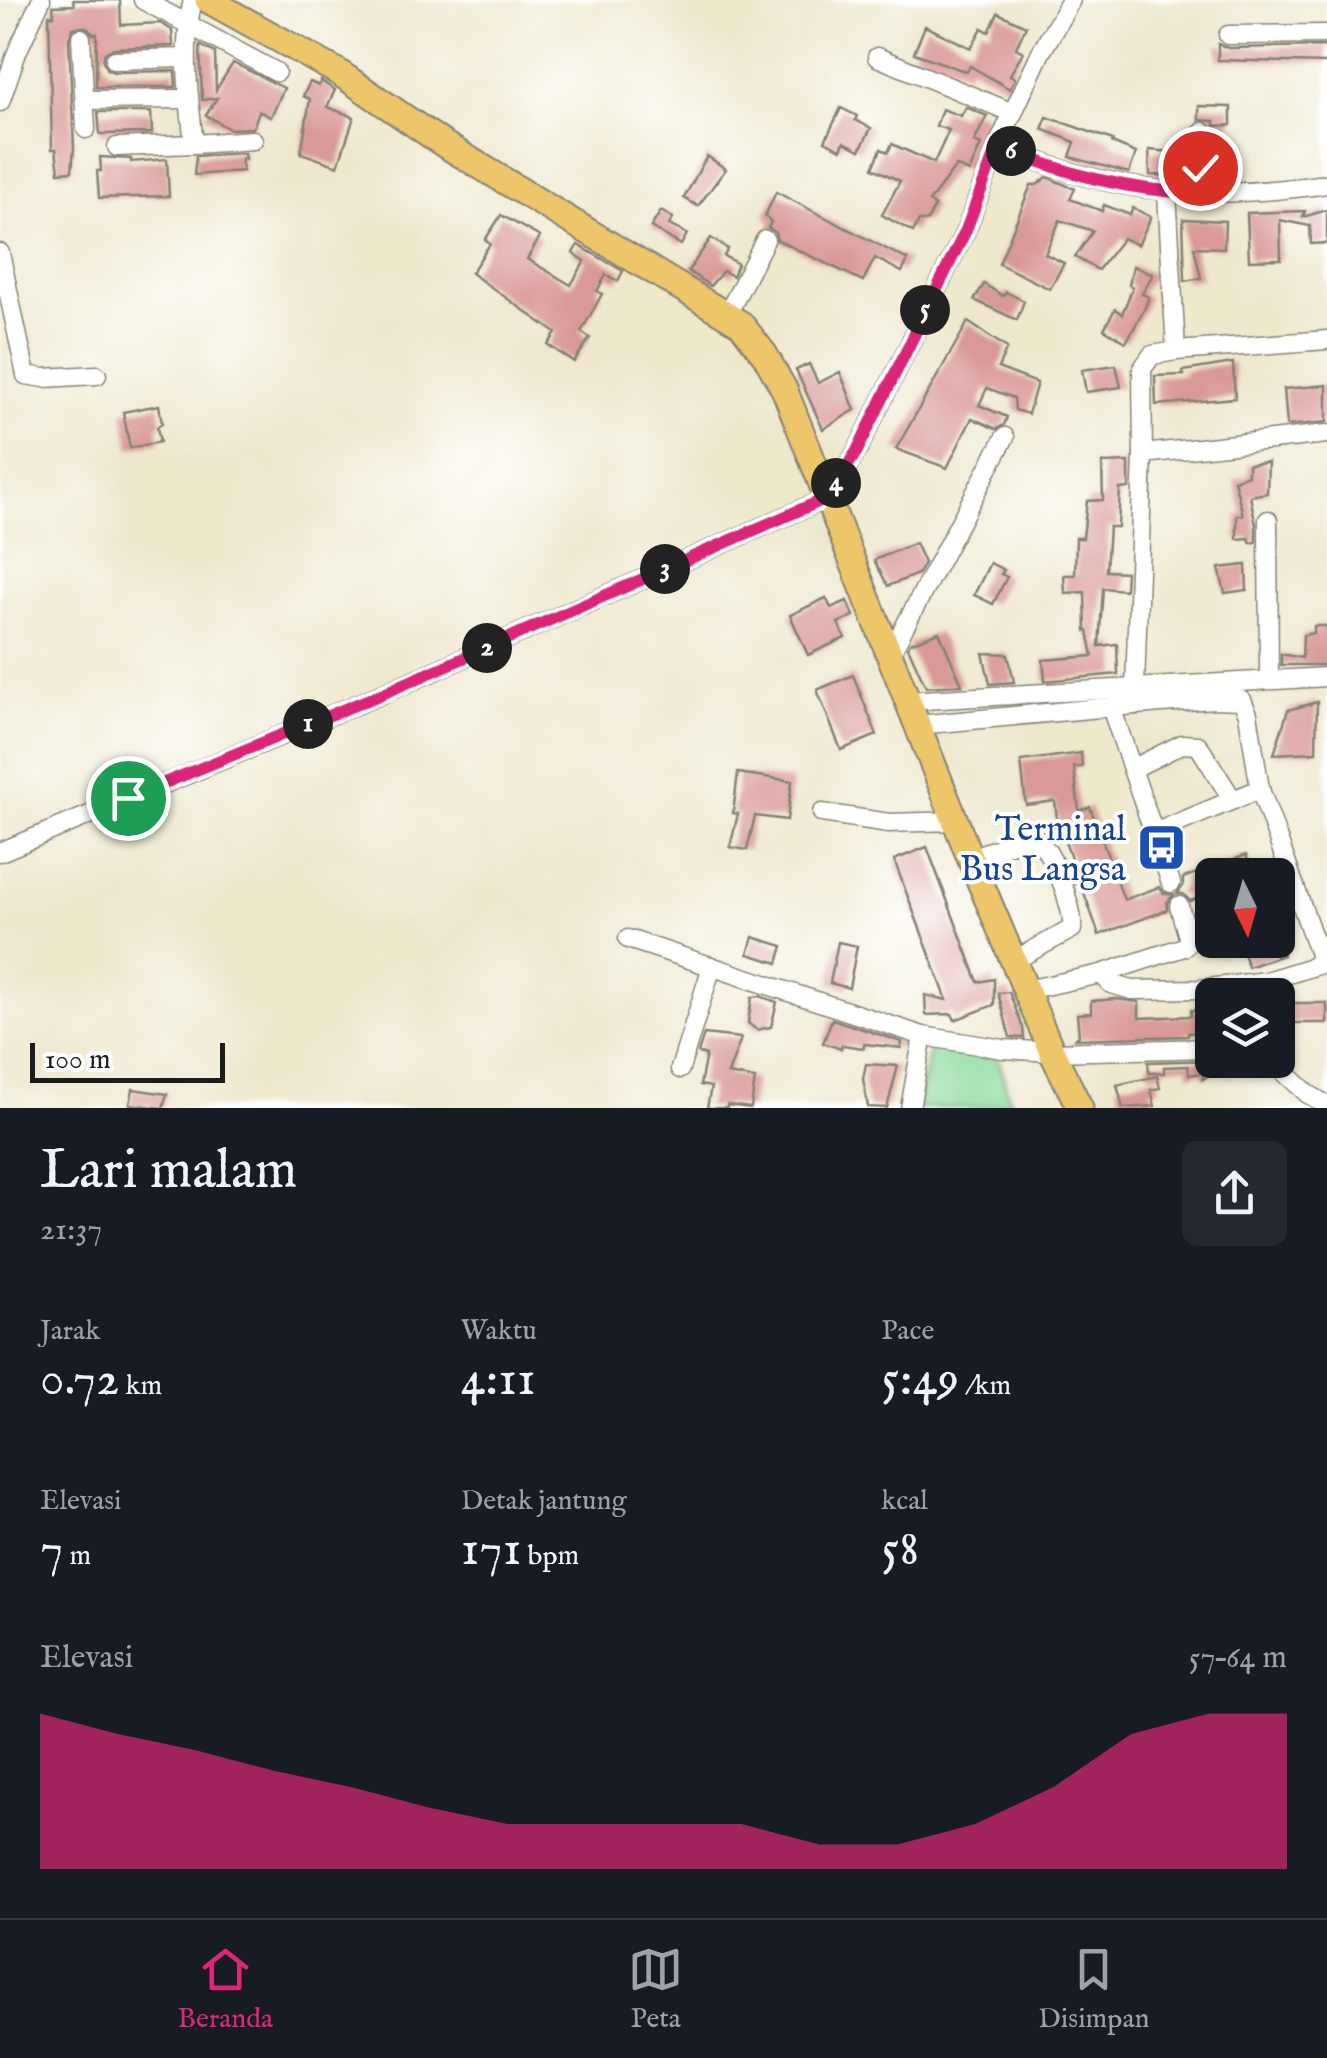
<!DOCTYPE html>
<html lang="id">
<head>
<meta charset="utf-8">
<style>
	body { margin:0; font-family:"IM FELL English",serif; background:#242831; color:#f1f3f6; height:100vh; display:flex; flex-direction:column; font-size:38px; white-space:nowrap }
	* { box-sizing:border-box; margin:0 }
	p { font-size:32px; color:#9ea1a6 }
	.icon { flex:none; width:55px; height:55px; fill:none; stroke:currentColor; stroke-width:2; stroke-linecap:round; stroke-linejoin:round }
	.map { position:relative; height:1108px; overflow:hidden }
	.side { display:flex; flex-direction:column; background:#171b24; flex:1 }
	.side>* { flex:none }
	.needle { width:65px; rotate:175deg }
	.fabs { position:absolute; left:1195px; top:858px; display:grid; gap:20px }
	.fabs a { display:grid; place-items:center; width:100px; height:100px; border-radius:15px; background:#171b24; box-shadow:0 2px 8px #0004; font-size:50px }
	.scale { position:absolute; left:30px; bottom:25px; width:195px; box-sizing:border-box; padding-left:10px; border:5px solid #1c1c1c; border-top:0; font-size:28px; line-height:35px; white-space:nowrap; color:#1c1c1c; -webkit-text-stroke:8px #fff; paint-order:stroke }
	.pin { position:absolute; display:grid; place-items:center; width:85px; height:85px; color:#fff; margin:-42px; border:5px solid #fff; border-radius:50%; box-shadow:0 2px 10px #0007 }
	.km { position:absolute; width:50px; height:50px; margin:-25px; border-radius:50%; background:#222; color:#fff; font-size:28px; line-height:50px; text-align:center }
	.round { display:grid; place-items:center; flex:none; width:105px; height:105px; border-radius:15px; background:#242831 }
	.summary { display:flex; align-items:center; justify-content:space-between; height:170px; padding:0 40px }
	h1 { font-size:55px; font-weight:600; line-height:75px }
	.metrics { display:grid; grid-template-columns:repeat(3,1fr); gap:15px; height:170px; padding:10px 40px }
	.metrics div { display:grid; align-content:center }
	.metrics b { font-size:50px; font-weight:600 }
	.metrics small { font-size:28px; font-weight:400 }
	.metrics p { font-size:28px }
	.chart { height:280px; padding:20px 40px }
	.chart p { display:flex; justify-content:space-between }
	.chart svg { width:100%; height:180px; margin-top:10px; fill:#db2777; opacity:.7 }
	.menu { display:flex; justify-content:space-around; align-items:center; height:140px; border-top:2px solid #363941; background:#171b24; font-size:28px; color:#9ea1a6 }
	.menu a { display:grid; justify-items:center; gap:5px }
	.menu .current { color:#db2777 }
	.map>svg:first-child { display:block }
	.green { fill:#89da9a; stroke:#527b5b; stroke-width:2.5 }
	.building { fill:#d99996 }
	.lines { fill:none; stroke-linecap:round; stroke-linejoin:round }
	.minor-casing { stroke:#858274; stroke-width:21 }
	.highway-casing { stroke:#858274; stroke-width:29 }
	.minor { stroke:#fff; stroke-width:18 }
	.highway { stroke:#ecc669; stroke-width:25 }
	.route-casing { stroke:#fff; stroke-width:20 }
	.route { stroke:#db2777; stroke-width:12 }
	.labels { text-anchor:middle; stroke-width:8; stroke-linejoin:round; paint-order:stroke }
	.transit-label { font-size:35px; fill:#164399; stroke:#fff; text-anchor:end }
</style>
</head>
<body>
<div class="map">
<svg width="1327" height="1108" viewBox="0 0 1327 1108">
	<rect width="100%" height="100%" fill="#fff"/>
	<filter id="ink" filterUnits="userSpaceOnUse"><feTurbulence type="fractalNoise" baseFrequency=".01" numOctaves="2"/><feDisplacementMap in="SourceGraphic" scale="20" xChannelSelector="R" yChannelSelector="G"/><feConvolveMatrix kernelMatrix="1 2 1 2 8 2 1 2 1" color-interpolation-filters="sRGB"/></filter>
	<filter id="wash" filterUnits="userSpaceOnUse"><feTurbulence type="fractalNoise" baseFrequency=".0048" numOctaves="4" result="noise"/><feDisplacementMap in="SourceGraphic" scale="40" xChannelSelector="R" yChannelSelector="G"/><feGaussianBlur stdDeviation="2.25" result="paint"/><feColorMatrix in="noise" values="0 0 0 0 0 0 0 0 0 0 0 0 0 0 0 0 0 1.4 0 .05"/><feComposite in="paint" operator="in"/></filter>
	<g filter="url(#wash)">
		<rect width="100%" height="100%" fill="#eee8cd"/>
		<!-- green -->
		<polygon class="green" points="941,1048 998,1058 1010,1102 973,1108 917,1108 930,1050"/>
		<g id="blocks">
			<!-- building -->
			<g class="building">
				<polygon points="73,0 120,0 121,25 160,23 172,30 173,46 114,48 105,53 103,61 108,70 114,72 175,71 176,87 96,87 97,34 93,34 86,27 73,28 69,39 74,148 72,171 59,172 56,149 52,149 49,15 54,16 53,6 74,5"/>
				<polygon points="998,13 1026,26 1016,48 1023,52 1010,75 1015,78 1010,89 970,66 967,72 914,53 925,26 971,48 982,28 989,32"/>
				<polygon points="1218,44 1228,48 1327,46 1327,63 1218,60"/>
				<polygon points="200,45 215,53 216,90 233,63 284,88 271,117 259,111 253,128 229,129 206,115 217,98 202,100"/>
				<polygon points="321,81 335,90 327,107 354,117 338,166 301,153 310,99 303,96 310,82 319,86"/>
				<polygon points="1199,106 1231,107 1231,125 1215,126 1215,121 1199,120"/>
				<polygon points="966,107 987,116 974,142 981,145 969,172 956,166 929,202 935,206 927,221 919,221 913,232 882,215 900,181 873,168 881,149 888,152 892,144 934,163 949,130 936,126 942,109 961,116"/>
				<polygon points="841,108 857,116 855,120 871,128 860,150 844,142 841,149 825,141"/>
				<polygon points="98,112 151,112 152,133 100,134"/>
				<polygon points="1047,117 1113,140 1112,143 1136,153 1129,173 1070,157 1075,142 1042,129"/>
				<polygon points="1149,150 1186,153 1181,176 1150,175"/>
				<polygon points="244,153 245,159 241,159 243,171 194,175 196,156"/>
				<polygon points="707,156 726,169 698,206 684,198"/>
				<polygon points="100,157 131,159 131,162 167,159 169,196 99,198 97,171 101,171"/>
				<polygon points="1047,177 1075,189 1070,199 1102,211 1104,205 1130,215 1133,208 1151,217 1138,245 1123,238 1098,270 1075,257 1093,231 1060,220 1045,254 1064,263 1050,289 999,264 1031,185 1037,185"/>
				<polygon points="776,192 908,260 902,272 875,258 863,281 777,240 775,232 768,228 771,222 765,216"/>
				<polygon points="1327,210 1327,243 1311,244 1310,226 1280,220 1281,259 1249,260 1247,213 1305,211 1303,217"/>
				<polygon points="661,211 673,218 669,225 687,234 681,245 651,227"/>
				<polygon points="501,215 540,237 527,259 571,285 585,261 573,253 578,245 623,271 618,281 606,275 597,291 602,294 581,332 590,338 574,362 548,345 556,333 471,273 490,244 485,240"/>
				<polygon points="1183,219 1225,221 1224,248 1194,247 1201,278 1185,281"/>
				<polygon points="711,238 728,249 724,256 738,264 733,276 723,271 710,286 688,271"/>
				<polygon points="1133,266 1153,274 1142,294 1149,297 1143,312 1126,342 1104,329 1115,309 1122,314 1133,287 1129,285"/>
				<polygon points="984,284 1003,296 1006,292 1024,301 1017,320 974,300"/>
				<polygon points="968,322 1007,348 998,368 1037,383 1028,414 1015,410 1014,398 987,388 979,405 1007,417 1004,425 996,429 972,418 947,468 896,449"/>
				<polygon points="1233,363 1235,398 1156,405 1155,376 1184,375 1183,371"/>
				<polygon points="809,364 818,383 840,372 855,410 823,429 796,370"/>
				<polygon points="1116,365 1121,387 1086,392 1082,370"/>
				<polygon points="1327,385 1327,422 1287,426 1284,389"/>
				<polygon points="159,405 162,423 157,427 160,442 130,448 123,412"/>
				<polygon points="1129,462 1129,488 1120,489 1118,527 1109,527 1106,571 1126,572 1125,590 1103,588 1099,646 1117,644 1118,674 1045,681 1043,660 1093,656 1088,631 1086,631 1085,592 1065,593 1064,575 1075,575 1076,538 1083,538 1087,501 1103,500 1102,463"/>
				<polygon points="1268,462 1267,493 1250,496 1256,525 1256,542 1251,543 1249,538 1237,539 1237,515 1243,515 1234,480 1248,475 1248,464"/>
				<polygon points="915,543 924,563 918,574 888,586 874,560"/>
				<polygon points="990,563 1004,570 1001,574 1007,577 993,604 974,595"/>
				<polygon points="1246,565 1247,590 1225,593 1219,568"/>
				<polygon points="826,598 831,608 847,601 854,616 838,623 845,638 808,655 790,615"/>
				<polygon points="1314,626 1327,626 1327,665 1281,665 1281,654 1302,658 1303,635 1314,633"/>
				<polygon points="939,632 962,685 926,687 908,647 910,643"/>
				<polygon points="983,653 1008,654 1014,682 990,684"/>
				<polygon points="853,675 877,735 841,750 817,690"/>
				<polygon points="1317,702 1316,752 1274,754 1288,710"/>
				<polygon points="1081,753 1082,767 1074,767 1079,811 1090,807 1124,900 1159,887 1164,893 1174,895 1167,902 1167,910 1099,935 1081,884 1076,885 1067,863 1072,861 1057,820 1055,801 1026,805 1021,761"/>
				<polygon points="738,773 792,781 787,820 755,816 747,850 730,847 738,814 733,813"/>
				<polygon points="927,847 978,982 994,979 994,1005 955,1020 952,1014 926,1015 925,995 947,1000 894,860"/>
				<polygon points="1246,855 1253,875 1212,875 1212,893 1190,901 1183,894 1177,894 1183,886 1183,878"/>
				<polygon points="753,937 783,946 778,963 748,954"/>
				<polygon points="1238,940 1277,940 1283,955 1248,967"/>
				<polygon points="838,942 857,946 849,988 830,983"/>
				<polygon points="1009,992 1023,1028 1024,1038 1010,1037 998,993"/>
				<polygon points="760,996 777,1002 771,1027 757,1030 748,1023 752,997"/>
				<polygon points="1117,999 1139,1002 1139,1018 1191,1016 1191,1010 1208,1011 1207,1032 1188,1033 1188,1036 1075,1039 1079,1036 1077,1014 1091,1013 1091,1001"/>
				<rect x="1289" y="1003" width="38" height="20"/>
				<polygon points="832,1019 902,1042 901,1048 864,1044 864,1048 842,1045 841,1049 823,1043"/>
				<polygon points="704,1034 741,1038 728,1074 755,1079 751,1108 727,1105 727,1108 707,1108 711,1087 700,1085 706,1055 698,1053"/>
				<polygon points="1217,1060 1219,1068 1203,1079 1202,1073 1189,1075 1188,1066 1164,1067 1164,1073 1149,1073 1148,1062"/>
				<polygon points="866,1064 898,1066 887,1108 868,1107 863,1079"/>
				<polygon points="1157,1076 1160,1088 1151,1090 1155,1106 1123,1108 1117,1085"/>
				<polygon points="133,1089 167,1094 163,1108 130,1104"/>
			</g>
		</g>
	</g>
	<g filter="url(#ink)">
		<use href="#blocks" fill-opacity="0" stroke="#858274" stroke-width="2.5"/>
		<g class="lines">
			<defs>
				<g id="minor">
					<polyline points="143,0 276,72"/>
					<polyline points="1228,35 1327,34"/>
					<polyline points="81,38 86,129"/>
					<polyline points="877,57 1013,113"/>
					<polyline points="115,60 186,58"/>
					<polyline points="85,100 189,99"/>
					<polyline points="0,102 17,52 41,0"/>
					<polyline points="1203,132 1199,158 1204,194"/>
					<polyline points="194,144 253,140"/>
					<path d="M 998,145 C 1112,196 1205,201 1327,184"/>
					<path d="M 117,147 L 194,144 C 189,96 181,46 193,0"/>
					<polyline points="0,253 26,375 44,378 97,375"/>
					<polyline points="727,315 765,240"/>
					<polyline points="1176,351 1327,340"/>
					<polyline points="1143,454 1327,434"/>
					<polyline points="1268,520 1269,678"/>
					<polyline points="889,656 1005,437"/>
					<polyline points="1135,688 1143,454 1142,369 1152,355 1176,351 1167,193"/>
					<polyline points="906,701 1327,677"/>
					<polyline points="1111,707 1213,699 1242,700 1248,714 1260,789"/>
					<polyline points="917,725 1111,707 1171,883"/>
					<polyline points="1132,769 1182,744 1198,745 1233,800 1154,833"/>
					<polyline points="822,813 889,823 956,821"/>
					<polyline points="0,852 384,693 827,498 857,451 966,230 998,145 1040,54 1071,0"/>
					<path d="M 970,858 L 1033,836 C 1051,845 1075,910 1072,929 L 1013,961"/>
					<polyline points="628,939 923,1036 1003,1049 1052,1052 1212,1048"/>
					<polyline points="1101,974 1111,984 1132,990 1200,989 1266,981 1318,965 1319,954 1260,789 1233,800"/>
					<polyline points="1026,990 1101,974 1184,947 1189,940 1179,906"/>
					<polyline points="1271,1060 1308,1094 1327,1105"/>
					<polyline points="680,1069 712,966"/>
					<polyline points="910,1108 923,1036"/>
				</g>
				<polyline id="highway" points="208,0 338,72 442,143 741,324 765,355 785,391 970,858 1052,1052 1080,1108"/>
			</defs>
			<!-- minor casing -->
			<use href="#minor" class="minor-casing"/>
			<!-- highway casing -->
			<use href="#highway" class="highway-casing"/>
			<!-- minor -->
			<use href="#minor" class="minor"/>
			<!-- highway -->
			<use href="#highway" class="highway"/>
		</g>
	</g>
	<g class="lines" filter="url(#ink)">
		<defs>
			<path id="route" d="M 128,798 L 384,693 L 827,498 L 857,451 L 966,230 L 998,145 C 1065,175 1130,191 1204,194 L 1200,168"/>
		</defs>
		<!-- route casing -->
		<use href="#route" class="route-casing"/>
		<!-- route -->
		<use href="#route" class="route"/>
	</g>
	<!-- icons -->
	<defs>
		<symbol id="bus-square" viewBox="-11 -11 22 22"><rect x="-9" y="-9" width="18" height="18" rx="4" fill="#1a4fb4" stroke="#fff"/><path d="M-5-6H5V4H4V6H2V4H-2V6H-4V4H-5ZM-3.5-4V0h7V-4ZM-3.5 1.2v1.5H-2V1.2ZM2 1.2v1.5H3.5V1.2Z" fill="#fff"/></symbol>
	</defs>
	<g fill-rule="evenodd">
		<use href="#bus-square" x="1134" y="820" width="55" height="55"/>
	</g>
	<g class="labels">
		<!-- transit labels -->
		<g class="transit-label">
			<text x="1126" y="840">Terminal<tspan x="1126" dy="40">Bus Langsa</tspan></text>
		</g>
	</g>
</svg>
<div class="fabs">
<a><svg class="needle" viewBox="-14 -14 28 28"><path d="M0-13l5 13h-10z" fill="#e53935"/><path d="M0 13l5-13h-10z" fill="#9ea1a6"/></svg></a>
<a><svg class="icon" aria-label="layers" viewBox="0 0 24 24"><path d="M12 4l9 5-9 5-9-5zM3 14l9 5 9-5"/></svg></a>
</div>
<div class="scale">100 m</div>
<div class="pin" style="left:128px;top:798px;background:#1e9e55"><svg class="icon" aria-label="arrive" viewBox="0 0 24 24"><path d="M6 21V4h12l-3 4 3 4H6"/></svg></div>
<div class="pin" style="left:1200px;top:168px;background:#d93025"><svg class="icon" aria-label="check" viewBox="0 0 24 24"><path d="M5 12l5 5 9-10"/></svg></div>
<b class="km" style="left:308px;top:724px">1</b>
<b class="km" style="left:487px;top:648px">2</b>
<b class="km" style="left:665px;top:569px">3</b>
<b class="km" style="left:836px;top:483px">4</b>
<b class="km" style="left:925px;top:310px">5</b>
<b class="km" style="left:1011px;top:151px">6</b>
</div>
<section class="side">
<div class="summary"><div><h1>Lari malam</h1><p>21:37</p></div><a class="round"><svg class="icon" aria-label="share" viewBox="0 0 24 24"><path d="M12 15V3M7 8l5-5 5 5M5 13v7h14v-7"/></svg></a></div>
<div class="metrics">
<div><p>Jarak</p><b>0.72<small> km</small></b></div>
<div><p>Waktu</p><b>4:11</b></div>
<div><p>Pace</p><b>5:49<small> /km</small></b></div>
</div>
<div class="metrics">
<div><p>Elevasi</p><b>7<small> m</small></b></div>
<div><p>Detak jantung</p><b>171<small> bpm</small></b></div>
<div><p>kcal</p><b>58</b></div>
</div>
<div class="chart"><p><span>Elevasi</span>57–64 m</p>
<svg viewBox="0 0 160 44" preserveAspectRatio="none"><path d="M0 44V6L10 11L20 15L30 20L40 24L50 29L60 33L70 33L80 33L90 33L100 38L110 38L120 33L130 24L140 11L150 6L160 6V44z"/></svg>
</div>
</section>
<nav class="menu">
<a class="current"><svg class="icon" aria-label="home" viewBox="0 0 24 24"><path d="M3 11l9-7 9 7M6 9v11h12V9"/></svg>Beranda</a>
<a><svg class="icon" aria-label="map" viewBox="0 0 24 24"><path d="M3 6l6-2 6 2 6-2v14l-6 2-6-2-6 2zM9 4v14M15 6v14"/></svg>Peta</a>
<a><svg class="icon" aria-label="saved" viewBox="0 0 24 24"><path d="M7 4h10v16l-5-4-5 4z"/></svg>Disimpan</a>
</nav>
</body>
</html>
